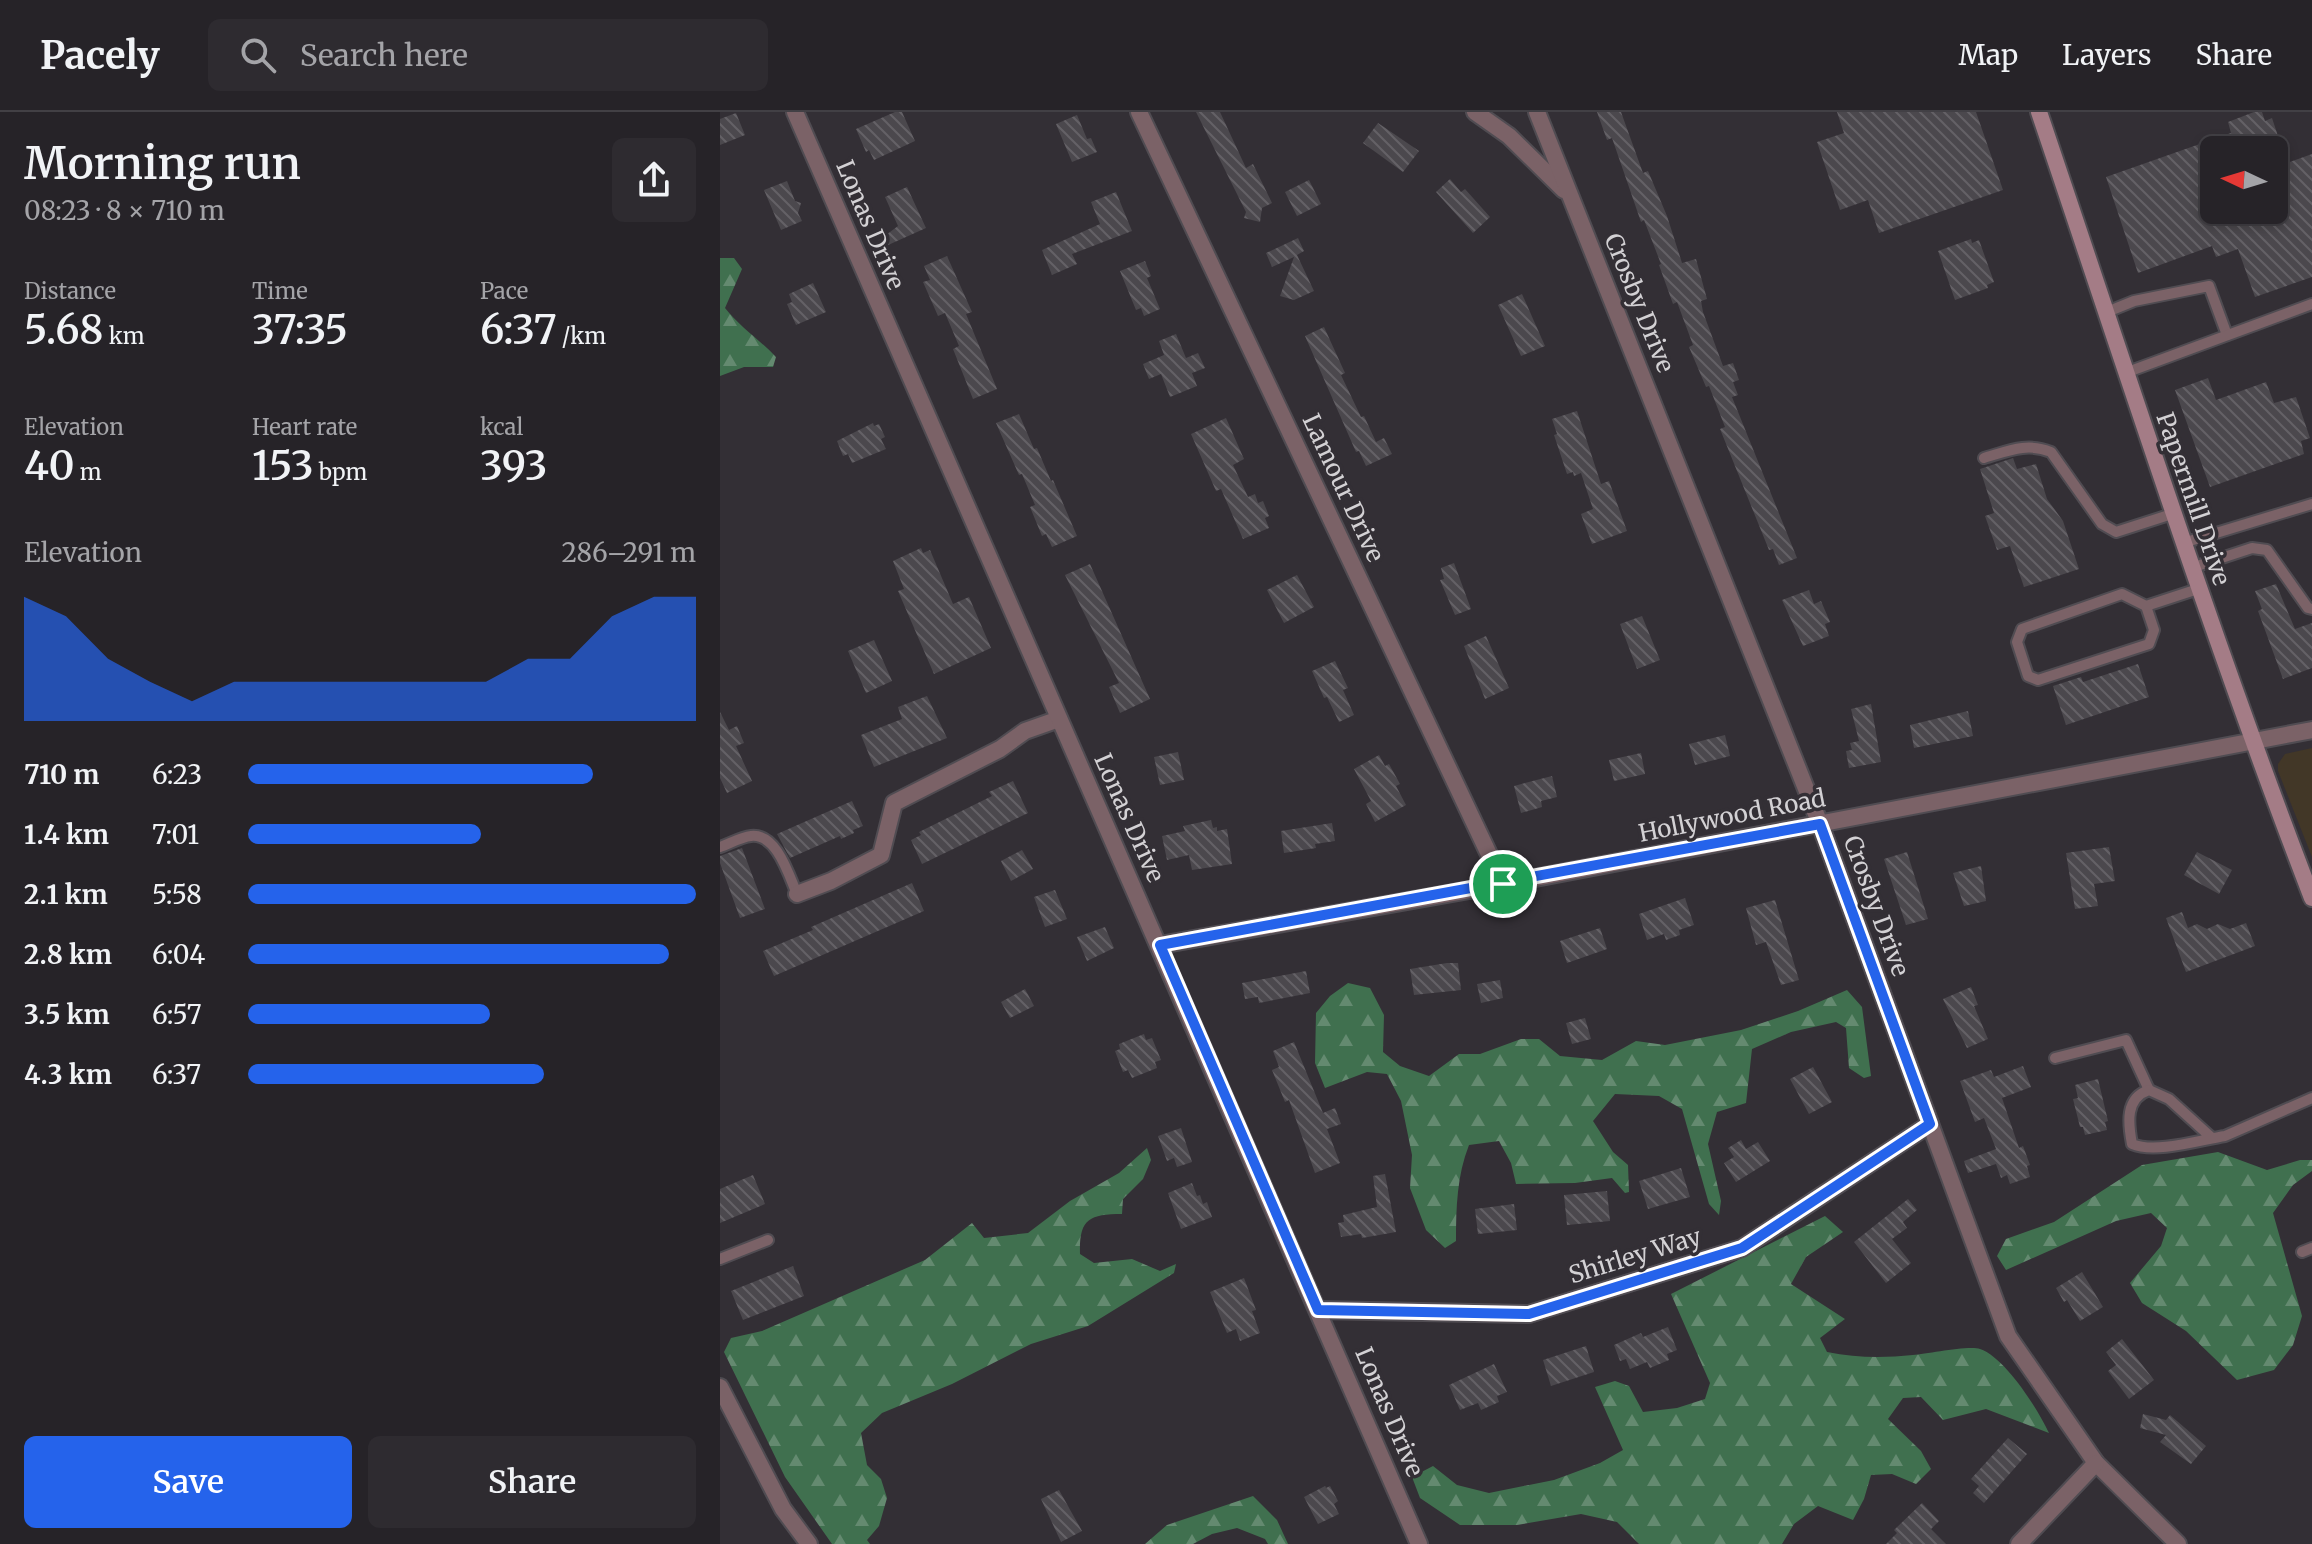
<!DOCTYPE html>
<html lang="en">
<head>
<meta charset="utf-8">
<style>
	body { margin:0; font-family:Merriweather,serif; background:#2e2b30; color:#f1f3f6; height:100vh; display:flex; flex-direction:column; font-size:30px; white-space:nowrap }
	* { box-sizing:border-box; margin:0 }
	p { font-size:26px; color:#a4a4a8 }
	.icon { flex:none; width:44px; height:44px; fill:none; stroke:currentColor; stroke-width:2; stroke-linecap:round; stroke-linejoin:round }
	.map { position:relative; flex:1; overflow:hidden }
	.drawer { display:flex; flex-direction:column; background:#262328; width:720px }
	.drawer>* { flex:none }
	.needle { width:52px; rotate:274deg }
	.controls { position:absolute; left:1480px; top:24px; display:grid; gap:16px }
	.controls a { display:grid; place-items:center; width:88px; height:88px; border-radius:12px; background:#262328; box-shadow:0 4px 12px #0003,0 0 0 2px #424045; font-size:40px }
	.pin { position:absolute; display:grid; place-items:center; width:68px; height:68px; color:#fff; margin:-34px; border:4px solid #fff; border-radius:50%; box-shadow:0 2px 8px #0007 }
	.round { display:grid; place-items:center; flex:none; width:84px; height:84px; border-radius:12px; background:#2e2b30 }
	.summary { display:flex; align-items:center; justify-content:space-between; height:136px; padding:0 24px }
	h1 { font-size:44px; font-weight:600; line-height:60px }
	.stats { display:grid; grid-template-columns:repeat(3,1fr); gap:12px; height:136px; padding:8px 24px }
	.stats div { display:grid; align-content:center }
	.stats b { font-size:40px; font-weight:600 }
	.stats small { font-size:22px; font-weight:400 }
	.stats p { font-size:22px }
	.chart { height:224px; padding:16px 24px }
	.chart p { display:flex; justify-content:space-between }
	.chart svg { width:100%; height:144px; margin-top:8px; fill:#2563eb; opacity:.7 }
	.cta { display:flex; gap:16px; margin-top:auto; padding:16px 24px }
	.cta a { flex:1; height:92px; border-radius:12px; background:#2563eb; color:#fff; font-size:32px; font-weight:600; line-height:92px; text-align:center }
	.cta a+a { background:#2e2b30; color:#f1f3f6 }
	ul { padding:0 24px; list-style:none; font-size:26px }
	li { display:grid; grid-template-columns:128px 96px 1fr; align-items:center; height:60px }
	li i { height:20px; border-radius:10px; background:#2563eb }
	header { display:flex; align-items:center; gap:48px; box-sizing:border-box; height:112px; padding:0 40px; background:#262328; border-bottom:2px solid #424045 }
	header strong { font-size:38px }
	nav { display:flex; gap:44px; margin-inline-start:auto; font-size:28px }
	.search { width:560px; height:72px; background:#2e2b30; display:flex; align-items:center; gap:20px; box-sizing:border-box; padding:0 28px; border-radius:12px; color:#a4a4a8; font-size:30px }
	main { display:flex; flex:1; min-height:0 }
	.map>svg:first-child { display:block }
	.education { fill:#423727 }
	.forest { fill:url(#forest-firs) }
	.building { fill:url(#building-back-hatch); fill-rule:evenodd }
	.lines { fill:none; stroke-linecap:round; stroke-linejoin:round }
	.service-casing { stroke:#504c52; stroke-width:14 }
	.minor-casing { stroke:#504c52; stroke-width:20 }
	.tertiary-casing { stroke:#504c52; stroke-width:20 }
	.secondary-casing { stroke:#504c52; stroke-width:20 }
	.service { stroke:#7b6267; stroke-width:10 }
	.minor { stroke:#7b6267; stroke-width:16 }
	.tertiary { stroke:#7b6267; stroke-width:16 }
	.secondary { stroke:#a47c86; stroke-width:16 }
	.route-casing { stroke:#fff; stroke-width:16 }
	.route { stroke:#2563eb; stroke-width:10 }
	.labels { text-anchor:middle; stroke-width:7; stroke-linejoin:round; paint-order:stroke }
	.street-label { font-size:24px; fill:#d3d1d4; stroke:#332f35 }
</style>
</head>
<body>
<header>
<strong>Pacely</strong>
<div class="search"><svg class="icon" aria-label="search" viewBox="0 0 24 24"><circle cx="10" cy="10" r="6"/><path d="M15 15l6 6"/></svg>Search here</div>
<nav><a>Map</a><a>Layers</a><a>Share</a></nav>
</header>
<main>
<section class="drawer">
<div class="summary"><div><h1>Morning run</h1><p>08:23 · 8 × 710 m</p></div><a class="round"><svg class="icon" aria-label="share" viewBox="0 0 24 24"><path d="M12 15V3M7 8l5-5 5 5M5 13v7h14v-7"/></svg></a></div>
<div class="stats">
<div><p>Distance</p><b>5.68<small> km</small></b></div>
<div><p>Time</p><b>37:35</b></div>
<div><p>Pace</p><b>6:37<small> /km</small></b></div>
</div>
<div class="stats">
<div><p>Elevation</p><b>40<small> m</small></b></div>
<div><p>Heart rate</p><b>153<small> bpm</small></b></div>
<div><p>kcal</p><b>393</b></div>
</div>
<div class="chart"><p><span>Elevation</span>286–291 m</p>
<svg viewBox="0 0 160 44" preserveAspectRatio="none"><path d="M0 44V6L10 12L20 25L30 32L40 38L50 32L60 32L70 32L80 32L90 32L100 32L110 32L120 25L130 25L140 12L150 6L160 6V44z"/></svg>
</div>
<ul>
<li><b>710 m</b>6:23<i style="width:77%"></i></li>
<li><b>1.4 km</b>7:01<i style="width:52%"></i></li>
<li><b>2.1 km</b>5:58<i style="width:100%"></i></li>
<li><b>2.8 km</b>6:04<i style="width:94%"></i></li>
<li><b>3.5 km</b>6:57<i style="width:54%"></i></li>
<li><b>4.3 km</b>6:37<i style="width:66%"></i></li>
</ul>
<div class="cta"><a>Save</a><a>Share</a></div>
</section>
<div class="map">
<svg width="1592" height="1432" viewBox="0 0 1592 1432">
	<defs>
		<pattern id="forest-firs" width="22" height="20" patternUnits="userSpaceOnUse" patternTransform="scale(2)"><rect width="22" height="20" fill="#40704f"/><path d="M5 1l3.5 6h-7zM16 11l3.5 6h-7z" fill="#648a70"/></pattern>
		<pattern id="building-back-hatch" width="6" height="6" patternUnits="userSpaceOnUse" patternTransform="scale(2)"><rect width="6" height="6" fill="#4b484d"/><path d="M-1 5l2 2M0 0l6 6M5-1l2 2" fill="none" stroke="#646166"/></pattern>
	</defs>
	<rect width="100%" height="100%" fill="#332f35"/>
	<!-- education -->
	<polygon class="education" points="1592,636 1592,745 1558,659 1558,652 1565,642"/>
	<!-- forest -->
	<g class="forest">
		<path d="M 0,146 L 14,146 L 22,157 L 5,196 C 20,215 40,228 56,245 L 53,255 L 24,255 L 0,264 Z"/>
		<path d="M 628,871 L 650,876 L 664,903 L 663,940 L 680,954 L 709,964 L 739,942 L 760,942 L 801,927 L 819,927 L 840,944 L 882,948 L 916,929 L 945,933 L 1021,918 L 1078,899 L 1127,878 L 1142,895 L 1151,964 L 1144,966 L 1129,956 L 1126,916 L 1116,910 L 1071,920 L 1032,937 L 1026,991 L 997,1000 L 988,1032 L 1001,1089 L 999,1103 L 989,1092 L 962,997 L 939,984 L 895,982 L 873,1009 L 893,1040 L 908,1053 L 909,1080 L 905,1081 L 892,1066 L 855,1071 L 796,1072 L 791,1051 L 779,1029 L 749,1033 C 737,1063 736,1096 736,1129 L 725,1136 L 706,1118 L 690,1076 L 692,1043 L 681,989 L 667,962 L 647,960 L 605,976 L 595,951 L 596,901 L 610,884 Z"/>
		<path d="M 427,1036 L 431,1048 L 423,1067 L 403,1087 L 402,1102 C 368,1102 359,1108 360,1142 L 374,1151 L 412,1147 L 440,1159 L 456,1152 L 454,1161 L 368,1214 L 311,1232 L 232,1272 L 162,1301 L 141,1321 L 147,1353 L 161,1367 L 167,1386 L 159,1414 L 147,1428 L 150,1432 L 112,1432 L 65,1365 L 4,1240 L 11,1226 L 42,1219 L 205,1148 L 252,1111 L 264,1126 L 308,1121 L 350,1089 L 399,1061 Z"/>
		<polygon points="1498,1040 1547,1058 1580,1048 1592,1048 1592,1059 1573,1073 1553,1101 1582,1204 1573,1233 1554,1258 1517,1268 1466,1219 1422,1191 1410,1171 1441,1134 1447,1116 1431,1101 1396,1109 1286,1158 1277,1144 1286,1127 1334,1110 1422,1053"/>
		<path d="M 1105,1104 L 1123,1120 L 1086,1145 L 1071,1172 L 1125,1207 L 1100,1226 L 1107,1240 C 1136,1246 1164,1246 1193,1243 C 1207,1242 1249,1233 1260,1237 C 1285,1245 1319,1299 1329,1321 L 1266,1297 L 1223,1308 L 1201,1285 L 1183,1286 L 1168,1307 L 1201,1339 L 1211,1357 L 1196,1372 L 1172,1362 L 1151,1363 L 1144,1387 L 1133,1408 L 1098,1394 L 1074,1412 L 1062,1432 L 919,1432 L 897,1410 L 861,1402 L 797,1413 L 740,1413 L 700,1386 L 692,1365 L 713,1354 L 737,1373 L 769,1381 L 834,1368 L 880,1351 L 903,1338 L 875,1275 L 895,1269 L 909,1274 L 923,1300 L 957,1296 L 985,1287 L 990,1271 L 951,1182 Z"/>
		<polygon points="533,1384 557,1408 568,1432 548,1432 545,1427 517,1416 492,1422 473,1432 425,1432 447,1413"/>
	</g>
	<!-- building -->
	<g class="building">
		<polygon points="175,0 182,0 195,29 154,48 149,38 146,40 136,17"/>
		<polygon points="476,0 500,0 526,56 533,52 552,91 542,96 540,110 524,106 526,100"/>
		<polygon points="877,0 901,0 923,61 928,59 947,104 962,151 976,147 987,187 981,189 983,200 1003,254 1013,251 1019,268 1013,270 1018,283 1012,285 1077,446 1059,453 1053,437 1049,438 1000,317 1005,315 989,274 986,275 969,235 973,233 957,190 953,192 939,153 941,152 924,108 921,110 892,26 887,28"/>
		<polygon points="1117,0 1256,0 1283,78 1159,121 1148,88 1120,98 1097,30 1124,21"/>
		<path d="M 1534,0 L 1542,0 L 1545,9 L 1552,6 L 1567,51 L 1592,42 L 1592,165 L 1535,185 L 1518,137 L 1496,145 L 1492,134 L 1418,161 L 1386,65 L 1511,21 L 1508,10 ZM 1494,38 L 1554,38 L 1554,98 L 1494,98 Z"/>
		<polygon points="16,1 25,23 0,33 0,7"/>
		<polygon points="357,3 367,27 371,26 377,40 352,50 336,12"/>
		<polygon points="658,11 699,39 683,60 643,31"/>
		<polygon points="730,67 741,80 745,77 770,105 753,121 716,80"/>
		<polygon points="589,68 601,92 577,104 565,80"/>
		<polygon points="67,69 75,89 81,91 78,101 82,109 61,118 44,78"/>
		<polygon points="187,75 206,116 157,138 154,132 178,114 165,85"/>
		<polygon points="396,80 412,119 352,142 357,152 332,163 322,138 380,112 371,90"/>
		<polygon points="578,126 584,139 577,143 594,179 574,188 560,184 574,145 552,155 546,141"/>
		<polygon points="1251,127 1252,131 1259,128 1274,170 1267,173 1268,176 1235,188 1218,139"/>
		<polygon points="227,144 252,200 246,202 277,277 253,287 233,237 239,234 225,201 218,204 203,170 210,168 204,154"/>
		<polygon points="425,149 431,164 427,166 440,197 424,204 421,196 416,198 400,159"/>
		<polygon points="93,171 106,200 76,213 67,192 72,190 69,182"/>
		<polygon points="802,182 825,234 801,244 778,193"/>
		<polygon points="604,215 625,261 621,263 641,305 644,304 656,330 664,326 672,342 646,354 639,339 636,340 585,224"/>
		<polygon points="456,222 466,246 478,241 485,256 472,261 477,274 450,285 441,262 429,267 423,252 444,243 439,229"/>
		<polygon points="1488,266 1496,288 1546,270 1554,291 1576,285 1590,326 1581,329 1584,342 1490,375 1455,278"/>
		<polygon points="857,299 881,372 889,369 907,419 872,432 861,402 873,397 861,361 854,364 853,360 847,362 834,323 837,322 832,307"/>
		<polygon points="299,302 314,337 317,336 331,369 333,368 357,424 332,435 326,422 322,424 310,395 315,393 302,362 299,363 276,311"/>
		<polygon points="506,306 524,347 513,353 528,385 535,382 538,391 543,389 549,404 545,406 549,416 523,427 501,377 496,379 471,322"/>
		<polygon points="153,311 154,314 159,312 165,325 161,327 166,337 132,351 128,342 123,344 117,329"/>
		<polygon points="1293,346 1297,357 1316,352 1327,387 1343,409 1359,457 1304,475 1290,434 1277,438 1265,404 1274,401 1260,357"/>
		<polygon points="201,436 203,441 210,438 233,492 249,485 271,536 214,562 178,479 184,477 173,449"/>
		<polygon points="734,451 751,497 735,503 720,468 724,467 721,456"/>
		<polygon points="370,452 430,587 400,601 389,575 399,571 345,463"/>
		<polygon points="577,463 594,495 564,511 547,478"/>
		<polygon points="1556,472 1575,517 1592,511 1592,556 1563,567 1538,499 1542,497 1535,479"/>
		<polygon points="1089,478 1094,492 1101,489 1110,510 1105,512 1109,524 1083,534 1062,488"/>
		<polygon points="922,504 940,548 917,557 900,512"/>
		<polygon points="766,524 789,576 765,587 744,534"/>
		<polygon points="154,528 172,569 146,581 128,539"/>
		<polygon points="615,549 628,576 623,578 634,603 619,610 607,585 604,586 592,559"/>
		<polygon points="1418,552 1429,585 1346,613 1333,574 1361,565 1363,570"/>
		<polygon points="207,584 227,626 154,655 141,623 182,607 178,595"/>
		<polygon points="1151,592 1161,650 1129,656 1126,639 1132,638 1130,631 1139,629 1131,597"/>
		<polygon points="1248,599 1253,624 1194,636 1190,613"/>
		<polygon points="0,600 9,618 17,614 24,631 16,634 32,669 7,681 0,666"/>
		<polygon points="1005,623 1010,644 975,653 969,632"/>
		<polygon points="458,640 464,668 440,673 434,645"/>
		<polygon points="921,641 925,662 894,669 889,648"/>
		<polygon points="659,643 665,654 669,652 680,672 676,674 686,693 655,710 646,692 651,689 634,657"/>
		<polygon points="832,664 837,685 821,689 822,695 801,701 794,674"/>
		<polygon points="293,669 308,701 202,752 191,728 201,723 199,720 272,684 269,680"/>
		<polygon points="132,689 143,714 133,718 134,721 121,727 120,724 70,746 57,722"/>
		<polygon points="491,708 493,716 497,715 497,719 507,717 512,752 472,758 469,743 447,748 442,724 465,719 463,714"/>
		<polygon points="612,711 615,729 595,732 596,736 564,741 561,719"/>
		<polygon points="1389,735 1395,769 1374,772 1378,794 1355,797 1346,741"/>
		<polygon points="22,736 45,797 20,806 0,751 0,744"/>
		<polygon points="302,738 313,757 291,769 281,749"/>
		<polygon points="1187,740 1208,807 1186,813 1164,747"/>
		<polygon points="1477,740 1512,758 1499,782 1464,763"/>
		<polygon points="1261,754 1266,789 1244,794 1233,761"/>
		<polygon points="192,771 204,799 54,864 43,839 93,818 91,815"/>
		<polygon points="335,778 347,807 325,815 314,785"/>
		<polygon points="965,786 974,813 959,818 960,823 946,828 944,822 927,828 919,802"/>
		<polygon points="1055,788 1079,868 1061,873 1046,830 1036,833 1026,796"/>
		<polygon points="1462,800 1468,816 1477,812 1487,817 1498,812 1510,817 1526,811 1535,834 1466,860 1446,806"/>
		<polygon points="385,815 394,836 367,849 357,825"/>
		<polygon points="880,816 887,837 847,851 840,829"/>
		<polygon points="727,851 738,851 741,878 694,883 690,857"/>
		<polygon points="586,859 590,881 539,891 538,885 525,887 522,871"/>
		<polygon points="780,868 783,886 761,891 757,872"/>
		<polygon points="1251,875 1258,893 1254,894 1268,927 1247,936 1223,887"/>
		<polygon points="305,877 314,894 290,906 281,890"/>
		<polygon points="865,906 871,927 852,932 846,911"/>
		<polygon points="424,922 426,928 432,926 441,948 435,950 437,956 412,966 408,958 403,960 395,939 400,937 399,932"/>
		<polygon points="574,930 603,1001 615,996 621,1012 607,1017 620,1051 595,1061 569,988 565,990 552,958 559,955 553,939"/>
		<polygon points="1303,954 1311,975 1282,986 1299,1036 1303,1034 1310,1053 1307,1054 1310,1065 1290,1072 1287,1063 1281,1066 1276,1052 1248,1061 1244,1049 1276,1037 1264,1006 1255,1010 1240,969 1271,958 1274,965"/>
		<polygon points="1093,955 1112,990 1089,1002 1070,967"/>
		<polygon points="1378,967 1388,1009 1385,1010 1387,1018 1365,1023 1363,1015 1360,1015 1353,987 1358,986 1355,973"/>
		<polygon points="461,1016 472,1050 457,1055 454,1046 447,1049 438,1024"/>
		<polygon points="1021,1028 1026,1037 1038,1030 1050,1049 1016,1070 1004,1051 1014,1045 1008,1036"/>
		<polygon points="961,1056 970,1085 928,1097 919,1069"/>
		<polygon points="665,1062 676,1120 642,1126 641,1122 621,1125 618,1111 624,1110 623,1103 657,1095 653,1064"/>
		<polygon points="33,1063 45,1092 0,1111 0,1077"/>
		<polygon points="472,1071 477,1084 480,1083 483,1092 487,1090 492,1105 461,1117 448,1081"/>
		<polygon points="887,1079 890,1109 847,1113 844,1083"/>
		<polygon points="1188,1087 1197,1098 1183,1110 1187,1116 1172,1127 1191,1151 1166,1171 1134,1130"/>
		<polygon points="794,1092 797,1118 758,1122 755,1097"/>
		<polygon points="73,1154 84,1184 23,1208 11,1179"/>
		<polygon points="1362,1160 1383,1195 1360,1209 1347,1188 1344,1190 1336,1176"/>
		<polygon points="524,1166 536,1198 532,1199 540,1221 520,1229 516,1217 507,1221 490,1180"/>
		<polygon points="948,1215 957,1238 947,1242 949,1248 930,1256 927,1250 910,1257 906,1247 900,1249 894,1233 921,1221 923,1225"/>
		<polygon points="1402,1227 1434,1268 1409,1287 1388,1259 1396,1253 1386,1240"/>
		<polygon points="866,1234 874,1260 831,1274 823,1248"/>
		<polygon points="774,1252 787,1280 777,1284 779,1290 761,1298 758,1291 740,1298 729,1273"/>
		<polygon points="1423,1302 1446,1308 1450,1303 1486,1334 1471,1352 1440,1330 1446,1323 1420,1316"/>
		<polygon points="1288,1326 1307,1342 1264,1391 1253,1381 1259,1374 1251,1367"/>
		<polygon points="605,1374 606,1376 610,1374 618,1389 614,1392 619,1402 598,1412 584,1385"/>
		<polygon points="339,1378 362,1419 341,1430 321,1387"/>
		<polygon points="1202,1391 1219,1409 1211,1417 1226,1432 1166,1432 1177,1421 1174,1418"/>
	</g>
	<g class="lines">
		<defs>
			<g id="service">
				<polyline points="1387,200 1414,189 1489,174 1507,223"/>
				<polyline points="1405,261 1592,192"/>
				<path d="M 1264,346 C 1288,339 1307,330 1331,340 L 1382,412 L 1396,420 L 1452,402"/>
				<polyline points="1463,431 1592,392"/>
				<polyline points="1471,456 1532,436 1547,438 1588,496 1592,497"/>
				<polyline points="1426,494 1434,518 1429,532 1318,568 1308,564 1297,530 1302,517 1402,482 1426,494 1478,477"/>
				<path d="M 0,735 C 9,732 21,725 31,724 C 57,721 69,764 77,782"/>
				<polyline points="1335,946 1406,928 1429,978"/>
				<path d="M 1492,1026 L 1449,987 L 1429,978 C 1405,986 1408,1011 1412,1032 C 1435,1042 1480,1028 1505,1024 L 1592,986"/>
				<polyline points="1582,1140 1592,1136"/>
				<polyline points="0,1147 48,1128"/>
			</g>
			<g id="minor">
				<polyline points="419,0 783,772"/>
				<polyline points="755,0 789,24 844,78"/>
				<polyline points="817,0 1100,712 1288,1224 1376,1351 1458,1432"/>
				<polyline points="77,782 111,769 161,743 174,691 280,637 305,619 339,607"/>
				<polyline points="598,1198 809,1202 1022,1136 1210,1012"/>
				<polyline points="0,1275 63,1397 89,1432"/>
				<polyline points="1299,1432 1376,1351"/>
			</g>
			<g id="tertiary">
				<polyline points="75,0 699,1432"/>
				<polyline points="440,833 783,772 1592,618"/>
			</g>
			<path id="secondary" d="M 1319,0 C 1408,263 1492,527 1592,786"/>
		</defs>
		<!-- service casing -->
		<use href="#service" class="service-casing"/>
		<!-- minor casing -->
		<use href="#minor" class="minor-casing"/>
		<!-- tertiary casing -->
		<use href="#tertiary" class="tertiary-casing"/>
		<!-- secondary casing -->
		<use href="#secondary" class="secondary-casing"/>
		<!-- service -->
		<use href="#service" class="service"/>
		<!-- minor -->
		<use href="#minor" class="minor"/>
		<!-- tertiary -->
		<use href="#tertiary" class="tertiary"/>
		<!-- secondary -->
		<use href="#secondary" class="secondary"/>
	</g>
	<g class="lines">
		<defs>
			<polygon id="route" points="1100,712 1210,1012 1022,1136 809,1202 598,1198 440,833"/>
		</defs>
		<!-- route casing -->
		<use href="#route" class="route-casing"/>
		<!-- route -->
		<use href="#route" class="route"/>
	</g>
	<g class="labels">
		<!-- street labels -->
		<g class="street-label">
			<text transform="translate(150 113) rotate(67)" y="8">Lonas Drive</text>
			<text transform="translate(919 191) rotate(68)" y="8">Crosby Drive</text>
			<text transform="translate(623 376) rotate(65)" y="8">Lamour Drive</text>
			<text transform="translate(1473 387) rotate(71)" y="8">Papermill Drive</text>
			<text transform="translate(1012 704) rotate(-11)" y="8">Hollywood Road</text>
			<text transform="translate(409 706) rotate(66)" y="8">Lonas Drive</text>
			<text transform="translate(1156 794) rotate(70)" y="8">Crosby Drive</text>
			<text transform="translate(915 1144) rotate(-17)" y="8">Shirley Way</text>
			<text transform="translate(669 1300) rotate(67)" y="8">Lonas Drive</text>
		</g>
	</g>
</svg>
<div class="controls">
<a><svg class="needle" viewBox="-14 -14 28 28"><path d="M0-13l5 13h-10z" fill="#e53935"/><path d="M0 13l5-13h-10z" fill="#a4a4a8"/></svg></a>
</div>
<div class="pin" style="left:783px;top:772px;background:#1e9e55"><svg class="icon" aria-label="arrive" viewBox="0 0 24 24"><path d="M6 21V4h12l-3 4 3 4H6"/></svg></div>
</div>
</main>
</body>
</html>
